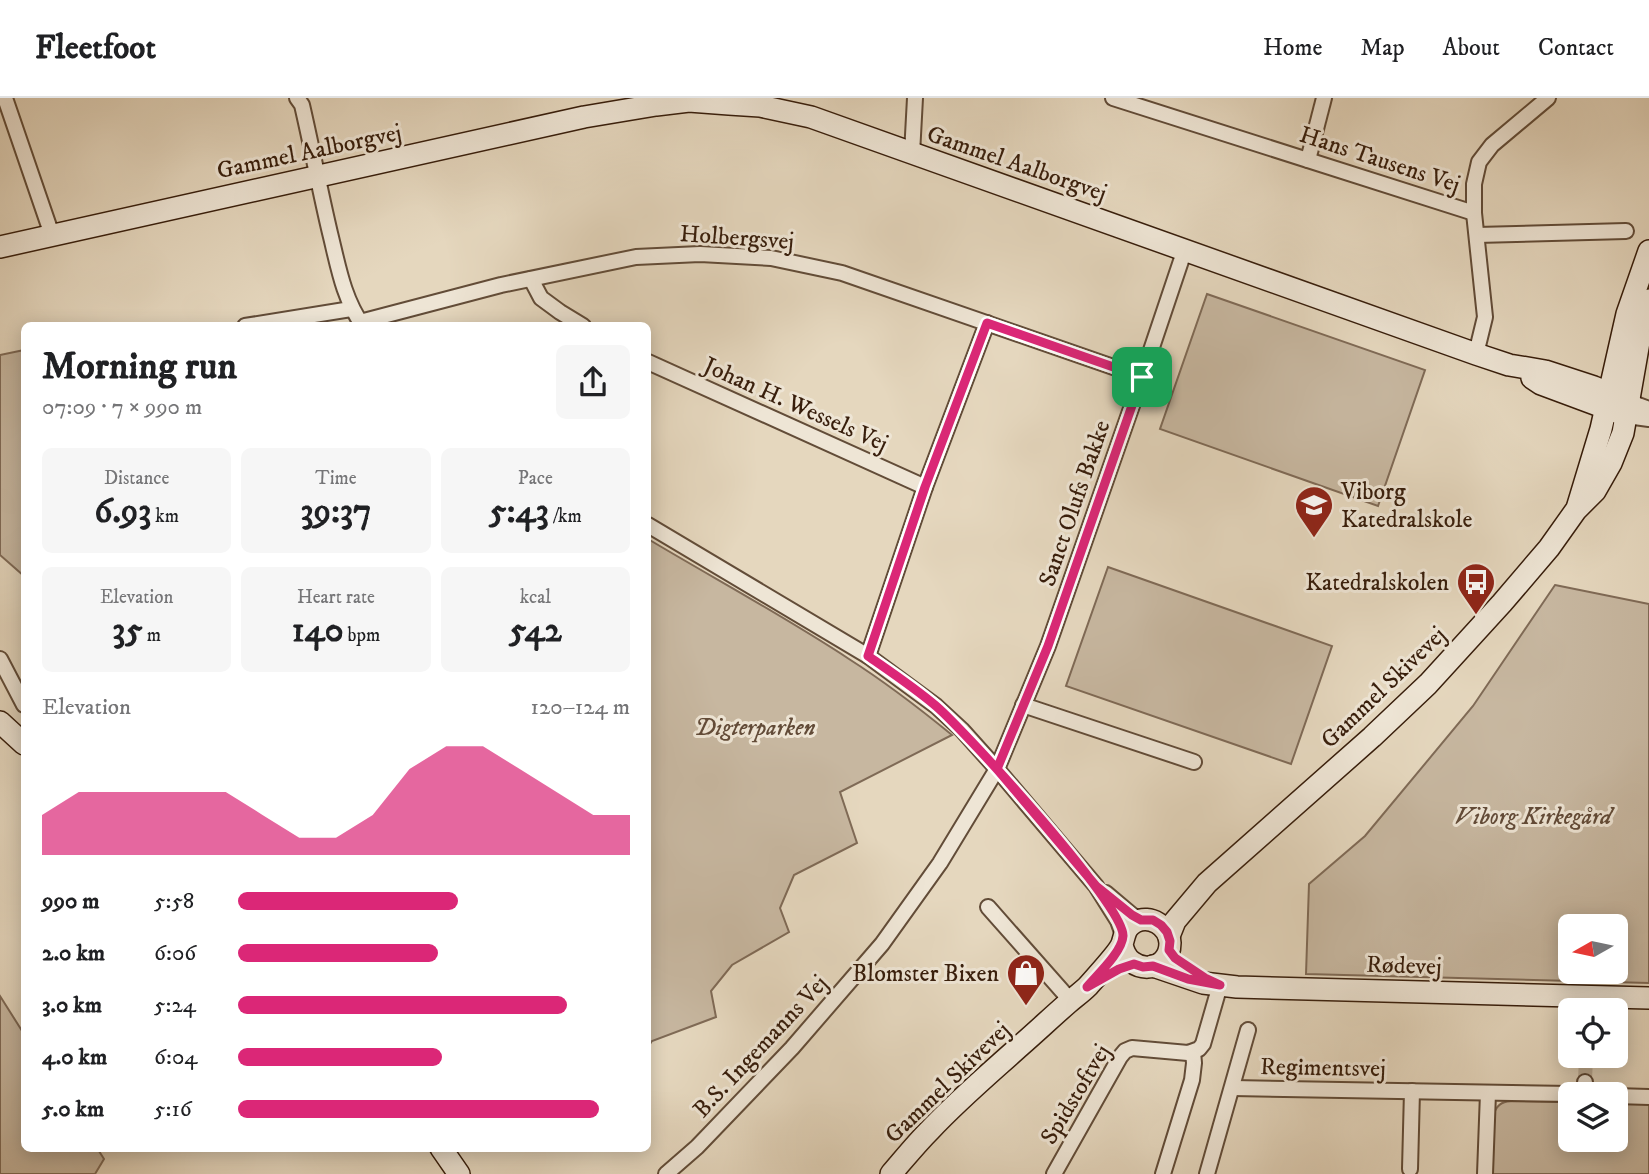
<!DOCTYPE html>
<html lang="en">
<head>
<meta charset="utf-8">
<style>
	body { margin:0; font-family:"IM FELL DW Pica",serif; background:#f6f6f6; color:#202124; height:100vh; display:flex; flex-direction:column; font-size:26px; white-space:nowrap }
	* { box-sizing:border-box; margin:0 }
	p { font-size:23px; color:#757577 }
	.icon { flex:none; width:38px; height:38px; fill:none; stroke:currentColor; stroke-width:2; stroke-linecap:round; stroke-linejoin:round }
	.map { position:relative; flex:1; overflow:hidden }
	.sheet { position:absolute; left:21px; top:224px; width:630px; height:830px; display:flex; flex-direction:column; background:#fff; border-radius:10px; box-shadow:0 4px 18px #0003 }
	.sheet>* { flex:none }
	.needle { width:46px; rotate:261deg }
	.buttons { position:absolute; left:1558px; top:816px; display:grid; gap:14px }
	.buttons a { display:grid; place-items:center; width:70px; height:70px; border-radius:10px; background:#fff; box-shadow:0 4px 18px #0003; font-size:35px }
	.pin { position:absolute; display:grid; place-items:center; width:60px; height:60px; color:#fff; margin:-30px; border-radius:14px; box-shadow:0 4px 10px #0006 }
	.round { display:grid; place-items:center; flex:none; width:74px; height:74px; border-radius:10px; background:#f6f6f6 }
	.head { display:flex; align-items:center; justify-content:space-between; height:119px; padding:0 21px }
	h1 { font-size:38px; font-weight:800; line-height:52px }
	.metrics { display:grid; grid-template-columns:repeat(3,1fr); gap:10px; height:119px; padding:7px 21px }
	.metrics div { display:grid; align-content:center; border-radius:10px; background:#f6f6f6; text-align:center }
	.metrics b { font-size:35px; font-weight:800 }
	.metrics small { font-size:19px; font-weight:400 }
	.metrics p { font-size:19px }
	.chart { height:196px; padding:14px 21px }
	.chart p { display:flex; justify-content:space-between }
	.chart svg { width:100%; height:126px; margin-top:7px; fill:#db2777; opacity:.7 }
	ul { padding:0 21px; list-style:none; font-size:23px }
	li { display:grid; grid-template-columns:112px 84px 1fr; align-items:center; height:52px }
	li i { height:18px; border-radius:9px; background:#db2777 }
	header { display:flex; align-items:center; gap:42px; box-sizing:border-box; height:98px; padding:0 35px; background:#fff; border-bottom:2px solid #e0e0e0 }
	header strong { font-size:33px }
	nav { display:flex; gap:38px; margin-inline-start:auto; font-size:24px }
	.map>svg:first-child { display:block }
	.green { fill:#c7b7a0; stroke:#7f6a56; stroke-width:2; fill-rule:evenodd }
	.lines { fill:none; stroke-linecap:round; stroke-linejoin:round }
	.street-tunnel { stroke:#c2b29a; stroke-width:14; stroke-dasharray:14 7; stroke-linecap:butt }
	.street-casing { stroke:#624c38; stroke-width:18 }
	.secondary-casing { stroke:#371d0b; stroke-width:24 }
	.street { stroke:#eee5d5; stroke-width:14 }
	.secondary { stroke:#eee5d5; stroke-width:21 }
	.route-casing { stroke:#fff; stroke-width:14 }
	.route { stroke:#db2777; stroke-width:9 }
	.labels { text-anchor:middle; stroke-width:6; stroke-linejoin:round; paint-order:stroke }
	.street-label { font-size:24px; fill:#371d0b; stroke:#eee5d5 }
	.poi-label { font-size:24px; fill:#371d0b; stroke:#eee5d5; text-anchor:end }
	.park-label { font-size:24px; font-style:italic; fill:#624b38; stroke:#eee5d5 }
</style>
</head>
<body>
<header>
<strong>Fleetfoot</strong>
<nav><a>Home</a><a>Map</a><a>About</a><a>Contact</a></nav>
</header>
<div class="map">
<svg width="1649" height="1076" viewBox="0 0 1649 1076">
	<rect width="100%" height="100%" fill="#e5d7be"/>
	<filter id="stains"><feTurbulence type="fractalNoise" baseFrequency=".00286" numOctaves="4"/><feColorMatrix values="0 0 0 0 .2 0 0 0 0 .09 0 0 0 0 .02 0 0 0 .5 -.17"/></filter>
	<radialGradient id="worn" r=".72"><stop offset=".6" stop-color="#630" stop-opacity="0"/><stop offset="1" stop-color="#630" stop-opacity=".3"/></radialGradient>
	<!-- green -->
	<g class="green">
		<polygon points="1207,196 1425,272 1378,408 1160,331"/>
		<polygon points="24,252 24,478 0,457 0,257"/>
		<path d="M 648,441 C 715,481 784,518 849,561 C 885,584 919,610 952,637 L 840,694 L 857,745 L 794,777 L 780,810 L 789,834 L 732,867 L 711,893 L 716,919 L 652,943 L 648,949 Z"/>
		<polygon points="1108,469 1332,548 1291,666 1066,588"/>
		<path d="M 1555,487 L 1649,506 L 1649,885 L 1306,876 L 1309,786 L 1365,738 L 1473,608 ZM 1570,828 L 1615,828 L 1615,873 L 1570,873 Z"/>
		<polygon points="0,898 24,936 24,1050 97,1050 104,1061 95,1076 0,1076"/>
		<path d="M 1515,1003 L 1570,1004 L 1570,1041 L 1615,1041 L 1615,1006 L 1649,1006 L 1649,1076 L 1492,1076 L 1494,1015 C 1498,1005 1504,1003 1515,1003 Z"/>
	</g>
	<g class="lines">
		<!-- street-tunnel -->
		<polyline class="street-tunnel" points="1585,984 1586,957"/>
		<defs>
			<g id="street">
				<polyline points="5,0 52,137"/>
				<path d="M 297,0 L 302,7 C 312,50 320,93 330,135 C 338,167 343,200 363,228"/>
				<polyline points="1113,0 1474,115"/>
				<polyline points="912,56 915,0"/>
				<polyline points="1308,62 1324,0"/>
				<polyline points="1477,137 1626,133"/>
				<polyline points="531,181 541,200 560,214 583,228"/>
				<polyline points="360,224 501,187 636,159 700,156 771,160 842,175 1142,279"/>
				<polyline points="245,228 351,211"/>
				<polyline points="1476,256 1485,219 1474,115 1474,86 1479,64 1492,47 1548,0"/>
				<polyline points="648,264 925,389"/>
				<polyline points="1630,304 1649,311"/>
				<polyline points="1627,318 1649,321"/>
				<polyline points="648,427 868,558 936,608 962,632 997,671 1096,788 1118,823 1123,837"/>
				<polyline points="868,558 925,389 987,225"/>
				<polyline points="0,561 24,607"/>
				<polyline points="1023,607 1194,664"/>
				<polyline points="1106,795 1132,817 1141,822"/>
				<polyline points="988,809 1071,903"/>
				<polyline points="1585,984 1585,996"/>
				<polyline points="1233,990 1570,996"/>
				<polyline points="1615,998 1649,999"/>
				<polyline points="1410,1071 1412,993"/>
				<polyline points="666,1076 697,1049 792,950 882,846 940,765 997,671 1048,548 1142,279 1185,151"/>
				<polyline points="1054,1076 1120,959 1125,953 1132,950 1188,955 1199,951 1203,946 1220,887"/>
				<polyline points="1163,1076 1192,982 1194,965 1193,954"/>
				<polyline points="1207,1076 1248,932"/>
				<polyline points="1485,1076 1488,995"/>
			</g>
			<g id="secondary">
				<polyline points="0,149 584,19 656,7 689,3 729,6 760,8 811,19 1476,256 1509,267 1545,273 1594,289 1630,304"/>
				<polyline points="1532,280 1541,286 1619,315"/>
				<polyline points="1578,407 1601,331 1627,216 1649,153"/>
				<polyline points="0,624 24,646"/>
				<polyline points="1169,838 1175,823 1207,785 1372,639 1428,586 1502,505 1549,450 1576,412 1595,393 1611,365 1623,335 1640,238 1649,202"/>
				<polyline points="1153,868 1203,885 1237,889 1649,900"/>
				<polyline points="441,1050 459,1076"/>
				<path d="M 891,1076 C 904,1061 916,1046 930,1032 C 958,1002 990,975 1020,948 C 1036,934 1052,919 1068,905 C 1075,899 1082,894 1088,888 C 1095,880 1119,854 1122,846 C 1125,837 1125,829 1135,824 C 1150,816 1169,828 1170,845 C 1170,876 1127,878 1122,846"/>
			</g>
		</defs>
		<!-- street casing -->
		<use href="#street" class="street-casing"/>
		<!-- secondary casing -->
		<use href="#secondary" class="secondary-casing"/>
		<!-- street -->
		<use href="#street" class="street"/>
		<!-- secondary -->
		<use href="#secondary" class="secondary"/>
	</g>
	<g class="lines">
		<defs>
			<path id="route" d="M 1142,279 L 987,225 L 925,389 L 868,558 C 891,574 915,590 936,608 C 966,634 1125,808 1123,838 C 1122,854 1098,876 1087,889 L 1119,871 L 1134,866 L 1143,869 L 1153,868 L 1188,881 L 1220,887 L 1205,880 L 1175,860 L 1169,852 L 1170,843 L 1167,834 L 1161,827 L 1153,822 L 1141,822 L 1132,817 L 1096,788 L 997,671 L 1048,548 L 1142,279"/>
		</defs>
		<!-- route casing -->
		<use href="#route" class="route-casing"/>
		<!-- route -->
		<use href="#route" class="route"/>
	</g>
	<!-- icons -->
	<defs>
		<symbol id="school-pin" viewBox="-11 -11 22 30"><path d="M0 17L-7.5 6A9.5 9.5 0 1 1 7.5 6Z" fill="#8f2418" stroke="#eee5d5"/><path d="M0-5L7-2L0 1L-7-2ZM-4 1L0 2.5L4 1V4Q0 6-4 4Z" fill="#fff"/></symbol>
		<symbol id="bus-pin" viewBox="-11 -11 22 30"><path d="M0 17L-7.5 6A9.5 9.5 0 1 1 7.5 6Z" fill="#8f2418" stroke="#eee5d5"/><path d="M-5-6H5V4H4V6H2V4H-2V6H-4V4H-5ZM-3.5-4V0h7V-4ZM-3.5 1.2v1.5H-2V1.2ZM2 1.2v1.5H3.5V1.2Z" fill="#fff"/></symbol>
		<symbol id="shop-pin" viewBox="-11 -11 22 30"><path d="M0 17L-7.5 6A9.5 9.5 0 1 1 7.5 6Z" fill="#8f2418" stroke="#eee5d5"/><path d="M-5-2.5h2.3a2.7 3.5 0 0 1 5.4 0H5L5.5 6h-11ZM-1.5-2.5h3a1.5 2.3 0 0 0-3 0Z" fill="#fff"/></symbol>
	</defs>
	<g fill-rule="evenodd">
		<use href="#school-pin" x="1292" y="385" width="44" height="60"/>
		<use href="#bus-pin" x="1454" y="462" width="44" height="60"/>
		<use href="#shop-pin" x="1004" y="853" width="44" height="60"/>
	</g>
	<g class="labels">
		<!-- street labels -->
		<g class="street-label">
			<text transform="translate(309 53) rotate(-12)" y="8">Gammel Aalborgvej</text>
			<text transform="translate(1380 61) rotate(18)" y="8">Hans Tausens Vej</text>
			<text transform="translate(1017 65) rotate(19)" y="8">Gammel Aalborgvej</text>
			<text transform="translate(737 139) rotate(4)" y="8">Holbergsvej</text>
			<text transform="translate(796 306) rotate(24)" y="8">Johan H. Wessels Vej</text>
			<text transform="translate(1074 405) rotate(-71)" y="8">Sanct Olufs Bakke</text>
			<text transform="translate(1383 589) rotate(-44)" y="8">Gammel Skivevej</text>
			<text transform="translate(1404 867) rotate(2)" y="8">Rødevej</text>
			<text transform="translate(760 948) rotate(-47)" y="8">B.S. Ingemanns Vej</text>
			<text transform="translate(1323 969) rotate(1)" y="8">Regimentsvej</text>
			<text transform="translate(947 984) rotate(-44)" y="8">Gammel Skivevej</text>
			<text transform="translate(1075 996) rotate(-59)" y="8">Spidstoftvej</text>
		</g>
		<!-- poi labels -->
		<g class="poi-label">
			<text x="1341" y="401" text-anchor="start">Viborg<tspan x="1341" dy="28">Katedralskole</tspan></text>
			<text x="1449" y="492">Katedralskolen</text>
			<text x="999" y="883">Blomster Bixen</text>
		</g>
		<!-- park labels -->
		<g class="park-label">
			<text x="755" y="637">Digterparken</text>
			<text x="1533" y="726">Viborg Kirkegård</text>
		</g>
	</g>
	<rect width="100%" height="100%" filter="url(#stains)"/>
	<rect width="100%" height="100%" fill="url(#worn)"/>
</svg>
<div class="buttons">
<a><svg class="needle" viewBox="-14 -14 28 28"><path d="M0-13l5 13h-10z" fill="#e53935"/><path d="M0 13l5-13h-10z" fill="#757577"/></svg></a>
<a><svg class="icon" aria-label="locate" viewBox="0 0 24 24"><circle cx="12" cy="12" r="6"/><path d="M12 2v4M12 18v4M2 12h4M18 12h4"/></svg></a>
<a><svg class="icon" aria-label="layers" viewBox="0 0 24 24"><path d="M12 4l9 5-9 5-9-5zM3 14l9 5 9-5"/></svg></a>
</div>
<div class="pin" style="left:1142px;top:279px;background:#1e9e55"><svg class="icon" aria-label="arrive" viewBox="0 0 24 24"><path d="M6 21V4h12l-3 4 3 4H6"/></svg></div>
<section class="sheet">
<div class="head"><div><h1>Morning run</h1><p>07:09 · 7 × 990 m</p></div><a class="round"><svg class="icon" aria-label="share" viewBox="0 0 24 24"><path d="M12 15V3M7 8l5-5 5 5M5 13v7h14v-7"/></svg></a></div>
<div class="metrics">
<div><p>Distance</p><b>6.93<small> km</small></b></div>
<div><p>Time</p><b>39:37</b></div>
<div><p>Pace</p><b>5:43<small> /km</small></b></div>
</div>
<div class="metrics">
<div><p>Elevation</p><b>35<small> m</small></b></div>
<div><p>Heart rate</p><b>140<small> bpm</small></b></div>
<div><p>kcal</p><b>542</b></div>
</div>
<div class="chart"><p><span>Elevation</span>120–124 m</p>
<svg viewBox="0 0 160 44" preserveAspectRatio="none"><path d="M0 44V30L10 22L20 22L30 22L40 22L50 22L60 30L70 38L80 38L90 30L100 14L110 6L120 6L130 14L140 22L150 30L160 30V44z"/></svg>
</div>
<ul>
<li><b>990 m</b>5:58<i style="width:56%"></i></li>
<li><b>2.0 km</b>6:06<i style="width:51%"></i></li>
<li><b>3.0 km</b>5:24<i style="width:84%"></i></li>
<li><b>4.0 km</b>6:04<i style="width:52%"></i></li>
<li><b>5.0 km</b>5:16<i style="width:92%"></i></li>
</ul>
</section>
</div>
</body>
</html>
